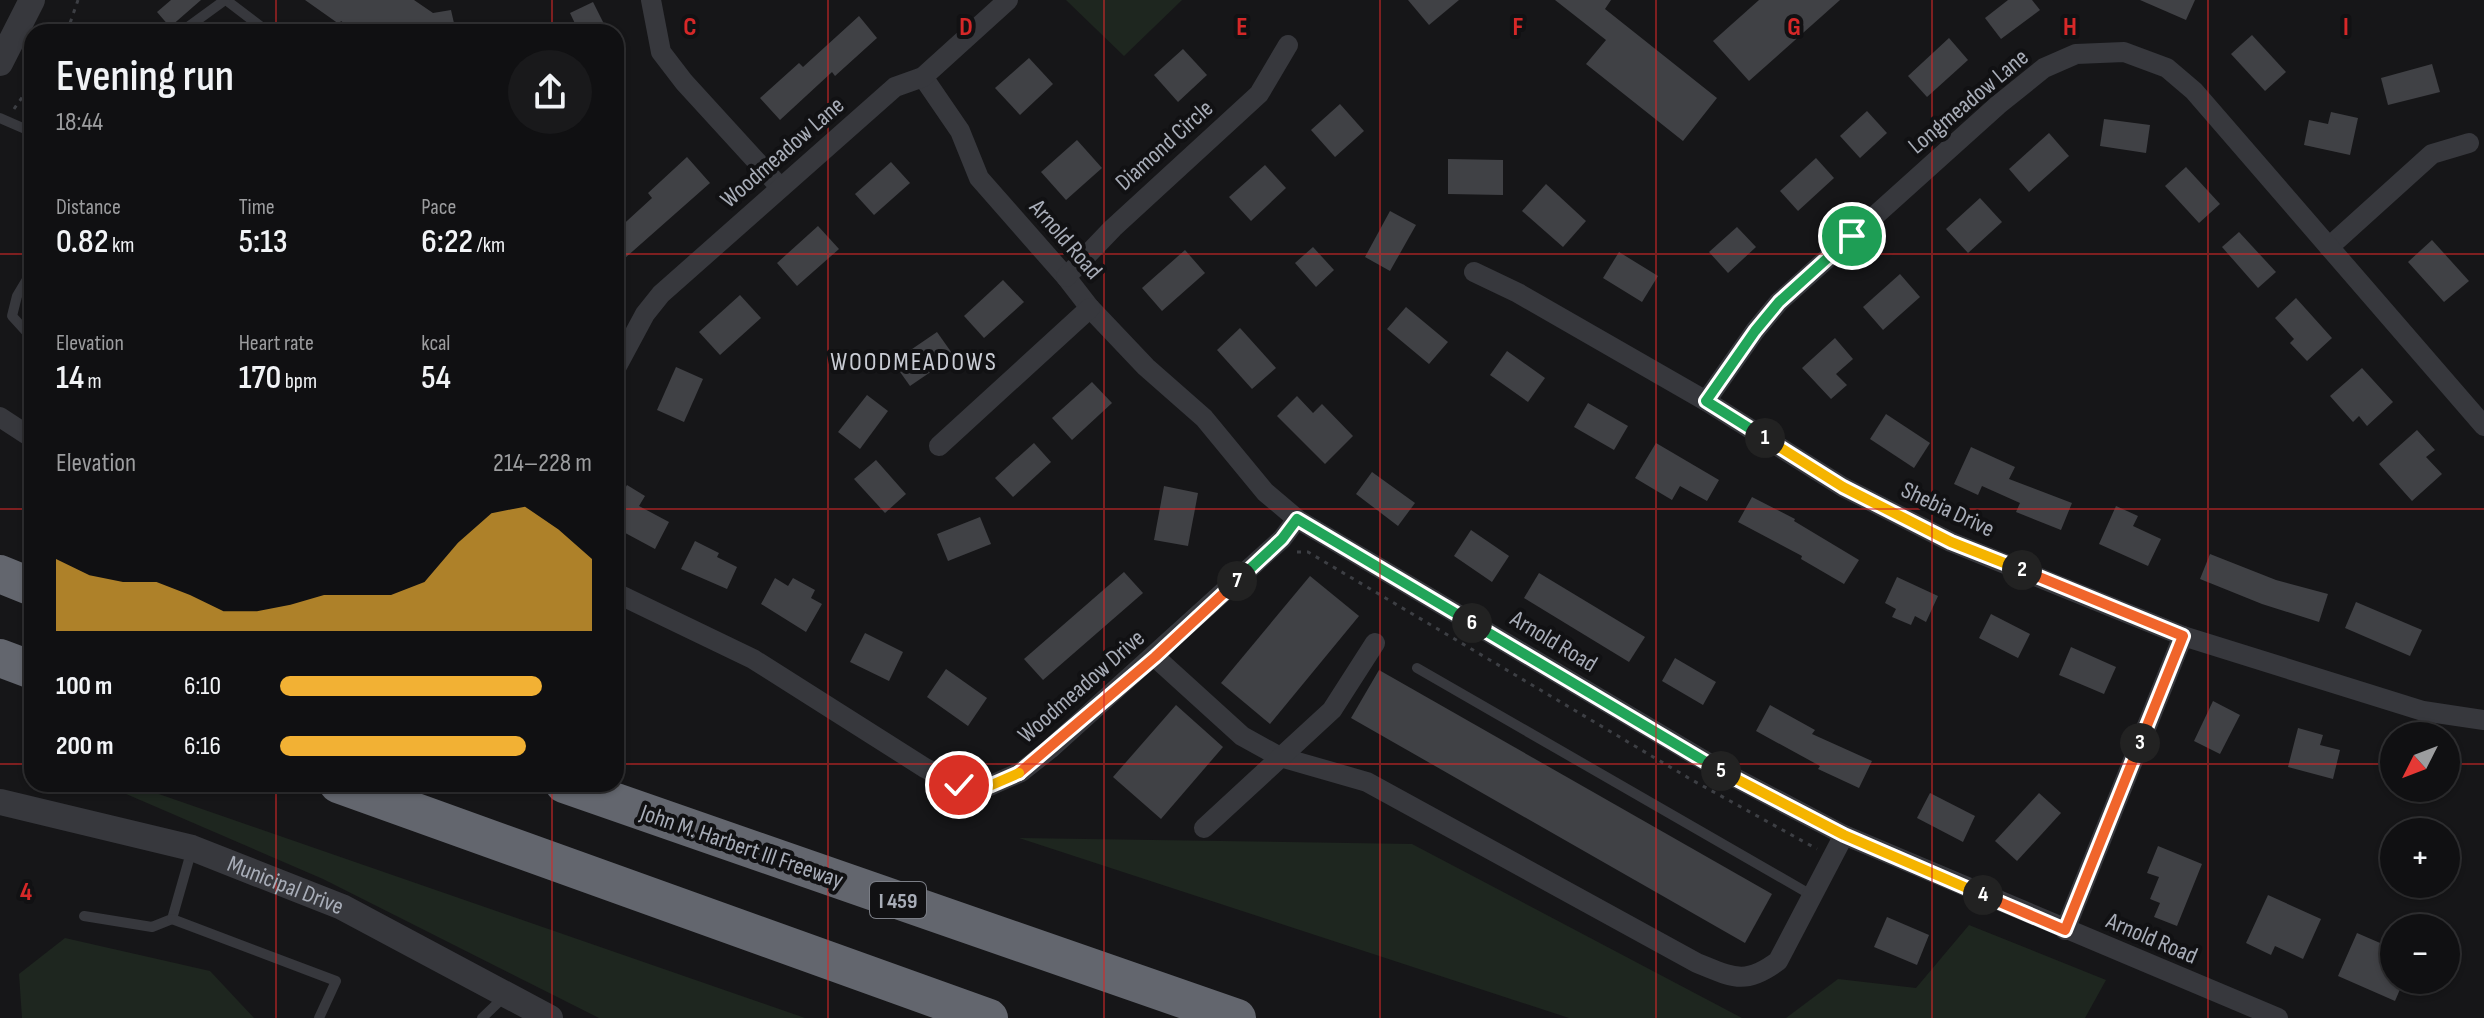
<!DOCTYPE html>
<html lang="en">
<head>
<meta charset="utf-8">
<style>
	body { margin:0; font-family:"Sofia Sans Condensed",sans-serif; background:#19191b; color:#f1f3f6; height:100vh; display:flex; flex-direction:column; font-size:30px; white-space:nowrap }
	* { box-sizing:border-box; margin:0 }
	p { font-size:26px; color:#9c9d9f }
	.icon { flex:none; width:44px; height:44px; fill:none; stroke:currentColor; stroke-width:2; stroke-linecap:round; stroke-linejoin:round }
	.map { position:relative; flex:1; overflow:hidden }
	.details { position:absolute; left:24px; top:24px; width:600px; height:768px; display:flex; flex-direction:column; background:#101012; border-radius:24px; box-shadow:0 2px 6px #0004,0 0 0 2px #303032 }
	.details>* { flex:none }
	.needle { width:52px; rotate:228deg }
	.controls { position:absolute; left:2380px; top:722px; display:grid; gap:16px }
	.controls a { display:grid; place-items:center; width:80px; height:80px; border-radius:50%; background:#101012; box-shadow:0 2px 6px #0004,0 0 0 2px #303032; font-size:40px }
	.pin { position:absolute; display:grid; place-items:center; width:68px; height:68px; color:#fff; margin:-34px; border:4px solid #fff; border-radius:50%; box-shadow:0 2px 8px #0007 }
	.km { position:absolute; width:40px; height:40px; margin:-20px; border-radius:50%; background:#222; color:#fff; font-size:22px; line-height:40px; text-align:center }
	.round { display:grid; place-items:center; flex:none; width:84px; height:84px; border-radius:42px; background:#19191b }
	.overview { display:flex; align-items:center; justify-content:space-between; height:136px; padding:0 32px }
	h1 { font-size:44px; font-weight:600; line-height:60px }
	.stats { display:grid; grid-template-columns:repeat(3,1fr); gap:12px; height:136px; padding:8px 32px }
	.stats div { display:grid; align-content:center }
	.stats b { font-size:34px; font-weight:600 }
	.stats small { font-size:22px; font-weight:400 }
	.stats p { font-size:22px }
	.chart { height:224px; padding:16px 32px }
	.chart p { display:flex; justify-content:space-between }
	.chart svg { width:100%; height:144px; margin-top:8px; fill:#f2b134; opacity:.7 }
	ul { padding:0 32px; list-style:none; font-size:26px }
	li { display:grid; grid-template-columns:128px 96px 1fr; align-items:center; height:60px }
	li i { height:20px; border-radius:10px; background:#f2b134 }
	.map>svg:first-child { display:block }
	.green { fill:#1e261f }
	.building { fill:#404145 }
	.lines { fill:none; stroke-linecap:round; stroke-linejoin:round }
	.path { stroke:#3d3f44; stroke-width:3; stroke-dasharray:4 6; stroke-linecap:butt }
	.service { stroke:#37383d; stroke-width:10 }
	.minor { stroke:#37383d; stroke-width:20 }
	.tertiary { stroke:#37383d; stroke-width:26 }
	.motorway { stroke:#63666e; stroke-width:38 }
	.split-1-casing { stroke:#fff; stroke-width:16 }
	.split-2-casing { stroke:#fff; stroke-width:16 }
	.split-3-casing { stroke:#fff; stroke-width:16 }
	.split-4-casing { stroke:#fff; stroke-width:16 }
	.split-5-casing { stroke:#fff; stroke-width:16 }
	.split-6-casing { stroke:#fff; stroke-width:16 }
	.split-7-casing { stroke:#fff; stroke-width:16 }
	.split-8-casing { stroke:#fff; stroke-width:16 }
	.split-9-casing { stroke:#fff; stroke-width:16 }
	.split-1 { stroke:#22a559; stroke-width:10 }
	.split-2 { stroke:#f5b400; stroke-width:10 }
	.split-3 { stroke:#f0652b; stroke-width:10 }
	.split-4 { stroke:#f0652b; stroke-width:10 }
	.split-5 { stroke:#f5b400; stroke-width:10 }
	.split-6 { stroke:#22a559; stroke-width:10 }
	.split-7 { stroke:#22a559; stroke-width:10 }
	.split-8 { stroke:#f0652b; stroke-width:10 }
	.split-9 { stroke:#f5b400; stroke-width:10 }
	.grid { fill:none; stroke:#d62828; stroke-width:2; stroke-opacity:0.55 }
	.labels { text-anchor:middle; stroke-width:8; stroke-linejoin:round; paint-order:stroke }
	.shield { fill:#111113; stroke:#7b7e86; stroke-width:2 }
	.shield-label { font-size:22px; font-weight:bold; fill:#a8adb8 }
	.street-label { font-size:24px; fill:#a8adb8; stroke:#111113 }
	.neighbourhood-label { font-size:26px; letter-spacing:2px; fill:#c9ccd4; stroke:#111113 }
	.grid-label { font-size:26px; text-anchor:middle; font-weight:bold; fill:#d62828; stroke:#111113; stroke-width:8; stroke-linejoin:round; paint-order:stroke }
</style>
</head>
<body>
<div class="map">
<svg width="2484" height="1018" viewBox="0 0 2484 1018">
	<rect width="100%" height="100%" fill="#161618"/>
	<!-- green -->
	<g class="green">
		<polygon points="1066,0 1182,0 1124,56"/>
		<polygon points="103,784 130,784 805,1018 599,1018 323,879"/>
		<polygon points="1019,838 1412,844 1742,1018 1569,1018"/>
		<polygon points="1969,925 2106,980 2085,1018 1786,1018 1838,979 1916,988"/>
		<polygon points="65,938 210,971 254,1018 22,1018 19,974"/>
	</g>
	<!-- building -->
	<g class="building">
		<polygon points="171,0 201,0 170,27 157,12"/>
		<polygon points="305,0 414,0 433,13 451,10 456,32 356,32 341,21 339,24"/>
		<polygon points="1408,0 1459,0 1429,25"/>
		<polygon points="1555,0 1611,0 1605,9 1717,98 1683,141 1586,64 1606,40"/>
		<polygon points="1759,0 1840,0 1749,81 1713,41"/>
		<polygon points="2008,0 2032,0 2040,10 2001,39 1985,18"/>
		<polygon points="2140,0 2195,0 2186,20"/>
		<polygon points="593,2 608,32 579,32 570,13"/>
		<polygon points="859,16 877,38 835,76 832,72 780,120 760,98 799,63 803,67"/>
		<polygon points="2252,35 2286,72 2265,91 2231,54"/>
		<polygon points="1949,38 1968,60 1927,97 1908,76"/>
		<polygon points="1183,49 1207,75 1178,102 1154,75"/>
		<polygon points="1029,58 1053,84 1020,115 995,88"/>
		<polygon points="2432,64 2440,92 2388,105 2381,78"/>
		<polygon points="1340,104 1364,131 1335,157 1311,130"/>
		<polygon points="1867,111 1887,133 1860,158 1840,136"/>
		<polygon points="2331,112 2358,118 2350,155 2304,145 2309,120 2328,124"/>
		<polygon points="2104,119 2150,125 2146,153 2100,146"/>
		<polygon points="2049,133 2069,156 2029,192 2009,169"/>
		<polygon points="1077,140 1102,168 1066,200 1041,172"/>
		<polygon points="687,157 710,183 616,266 616,231 652,198 648,193"/>
		<polygon points="1816,158 1834,178 1798,211 1780,191"/>
		<polygon points="1448,159 1503,160 1503,195 1448,194"/>
		<polygon points="891,162 910,183 874,215 855,194"/>
		<polygon points="1265,165 1286,188 1251,221 1229,197"/>
		<polygon points="2186,167 2220,204 2199,223 2165,186"/>
		<polygon points="1546,184 1586,221 1563,247 1522,211"/>
		<polygon points="1980,198 2002,222 1968,253 1946,229"/>
		<polygon points="1390,211 1416,225 1390,271 1365,257"/>
		<polygon points="818,226 839,249 797,286 777,263"/>
		<polygon points="1737,227 1756,247 1728,273 1709,252"/>
		<polygon points="2239,232 2276,272 2258,288 2222,247"/>
		<polygon points="2432,240 2469,281 2444,302 2408,262"/>
		<polygon points="1313,247 1334,270 1316,287 1295,263"/>
		<polygon points="1185,250 1205,273 1162,311 1142,288"/>
		<polygon points="1619,252 1658,276 1642,302 1603,278"/>
		<polygon points="1900,274 1920,297 1883,330 1863,307"/>
		<polygon points="1003,280 1024,302 984,338 964,316"/>
		<polygon points="740,295 761,318 720,355 699,332"/>
		<polygon points="2296,298 2332,338 2307,361 2290,343 2294,339 2275,318"/>
		<polygon points="1406,307 1448,342 1429,364 1387,329"/>
		<polygon points="1240,328 1276,368 1252,389 1217,350"/>
		<polygon points="937,332 954,356 910,386 893,362"/>
		<polygon points="1835,338 1853,359 1836,374 1847,385 1831,399 1802,368"/>
		<polygon points="1507,351 1545,378 1528,402 1490,375"/>
		<polygon points="676,367 703,379 684,422 657,410"/>
		<polygon points="2362,368 2393,402 2367,426 2359,416 2353,422 2330,396"/>
		<polygon points="1092,382 1112,403 1072,440 1052,418"/>
		<polygon points="867,395 888,411 860,449 838,432"/>
		<polygon points="1297,396 1313,413 1322,404 1353,436 1325,464 1277,416"/>
		<polygon points="1588,403 1628,426 1614,450 1574,427"/>
		<polygon points="1886,414 1930,443 1914,468 1870,439"/>
		<polygon points="2417,430 2435,450 2426,457 2442,474 2412,501 2379,464"/>
		<polygon points="1034,443 1051,462 1013,497 995,478"/>
		<polygon points="1656,443 1719,480 1707,501 1680,486 1672,500 1635,478"/>
		<polygon points="1971,447 2015,467 2009,479 2072,503 2061,530 2016,512 2020,503 1982,486 1978,495 1954,484"/>
		<polygon points="876,460 906,494 885,513 854,479"/>
		<polygon points="1372,472 1415,503 1398,526 1356,494"/>
		<polygon points="627,485 645,496 639,506 669,522 655,549 616,528 616,504"/>
		<polygon points="1164,486 1198,493 1188,546 1154,540"/>
		<polygon points="1752,497 1795,519 1794,521 1859,560 1844,584 1801,559 1802,556 1738,522"/>
		<polygon points="2116,506 2138,516 2133,526 2161,539 2148,566 2099,544"/>
		<polygon points="980,517 991,544 948,561 937,534"/>
		<polygon points="1471,530 1509,556 1492,582 1454,556"/>
		<polygon points="695,541 719,553 717,557 737,567 727,589 681,569"/>
		<polygon points="2210,554 2276,580 2328,594 2319,622 2262,604 2200,579"/>
		<polygon points="1124,572 1143,593 1043,680 1024,659"/>
		<polygon points="1539,573 1645,637 1629,662 1524,598"/>
		<polygon points="1310,576 1359,616 1270,724 1221,683"/>
		<polygon points="1897,577 1938,596 1926,622 1915,616 1911,625 1892,617 1896,609 1885,603"/>
		<polygon points="775,578 788,586 793,578 815,590 811,598 822,604 806,632 761,604"/>
		<polygon points="2356,602 2422,630 2410,656 2345,628"/>
		<polygon points="1991,614 2030,634 2018,658 1979,638"/>
		<polygon points="865,633 903,652 889,681 850,662"/>
		<polygon points="2071,647 2116,667 2104,694 2059,675"/>
		<polygon points="1675,658 1716,682 1703,705 1662,681"/>
		<polygon points="946,669 987,698 968,726 927,697"/>
		<polygon points="1379,670 1772,894 1745,943 1351,718"/>
		<polygon points="2213,701 2240,715 2220,754 2194,741"/>
		<polygon points="1176,705 1223,747 1161,819 1113,777"/>
		<polygon points="1770,705 1815,730 1812,734 1872,761 1859,788 1818,769 1820,766 1756,731"/>
		<polygon points="2298,728 2323,735 2320,745 2340,750 2333,779 2288,767"/>
		<polygon points="1930,793 1975,816 1963,842 1917,818"/>
		<polygon points="2039,793 2061,813 2017,861 1995,841"/>
		<polygon points="2158,846 2202,864 2177,926 2154,917 2160,903 2150,899 2159,877 2147,873"/>
		<polygon points="2268,895 2321,919 2303,959 2275,946 2271,955 2246,943"/>
		<polygon points="1887,917 1929,935 1917,965 1874,947"/>
		<polygon points="2357,933 2394,949 2394,980 2404,980 2395,1001 2338,976"/>
	</g>
	<g class="lines">
		<!-- path -->
		<g class="path">
			<polyline points="67,32 78,0"/>
			<polyline points="14,109 32,83"/>
			<polyline points="1297,552 1308,552 1692,780 1817,849"/>
		</g>
		<!-- service -->
		<g class="service">
			<polyline points="226,0 268,32"/>
			<polyline points="181,32 225,0"/>
			<polyline points="0,118 32,132"/>
			<polyline points="32,271 17,296 12,316 32,338"/>
			<polyline points="1417,668 1813,896"/>
			<polyline points="84,916 152,927 172,919 192,849"/>
			<polyline points="172,919 336,981 319,1018"/>
			<polyline points="482,1018 505,996"/>
		</g>
		<!-- minor -->
		<g class="minor">
			<polyline points="651,0 661,52 684,82 780,187"/>
			<polyline points="923,77 960,131 979,178 1066,277 1090,308 1146,367 1204,418 1265,492 1297,519 1722,771 1844,835 2278,1018"/>
			<polyline points="2329,247 2432,154 2469,143"/>
			<polyline points="1474,272 1518,293 1706,401 1843,487 1951,542 2183,636 2423,711 2484,720"/>
			<polyline points="1066,277 1113,228 1259,94 1288,45"/>
			<polyline points="616,368 645,314 661,294 895,87 923,77 1008,0"/>
			<polyline points="1706,401 1755,331 1779,302 1998,105 2044,68 2076,54 2124,52 2167,68 2194,91 2484,426"/>
			<polyline points="0,417 32,438"/>
			<polyline points="939,446 1090,308"/>
			<polyline points="616,593 753,659 925,768 959,785 987,787 1021,772 1050,749 1282,539 1297,519"/>
			<path d="M 1155,657 L 1242,736 L 1280,757 L 1367,782 L 1697,963 C 1732,977 1745,986 1778,961 L 1844,835"/>
			<polyline points="1204,828 1332,710 1375,643"/>
			<polyline points="2065,930 2183,636"/>
		</g>
		<!-- tertiary -->
		<g class="tertiary">
			<polyline points="0,63 32,0"/>
			<path id="s1" d="M 0,802 L 192,848 L 342,907 L 550,1018"/>
		</g>
		<!-- motorway -->
		<g class="motorway">
			<polyline points="0,574 32,587"/>
			<polyline points="0,658 32,670"/>
			<polyline points="338,784 989,1018"/>
			<polyline points="564,784 1237,1018"/>
		</g>
	</g>
	<g class="lines">
		<defs>
			<polyline id="split-1" points="1765,438 1706,401 1755,331 1779,302 1852,236"/>
			<polyline id="split-2" points="1765,438 1843,487 1951,542 2022,570"/>
			<polyline id="split-3" points="2022,570 2183,636 2140,743"/>
			<polyline id="split-4" points="1983,895 2065,930 2140,743"/>
			<polyline id="split-5" points="1721,771 1844,835 1983,895"/>
			<polyline id="split-6" points="1472,623 1721,771"/>
			<polyline id="split-7" points="1237,581 1282,539 1297,519 1472,623"/>
			<polyline id="split-8" points="1019,773 1155,657 1237,581"/>
			<polyline id="split-9" points="959,785 987,787 1019,773"/>
		</defs>
		<!-- split-1 casing -->
		<use href="#split-1" class="split-1-casing"/>
		<!-- split-2 casing -->
		<use href="#split-2" class="split-2-casing"/>
		<!-- split-3 casing -->
		<use href="#split-3" class="split-3-casing"/>
		<!-- split-4 casing -->
		<use href="#split-4" class="split-4-casing"/>
		<!-- split-5 casing -->
		<use href="#split-5" class="split-5-casing"/>
		<!-- split-6 casing -->
		<use href="#split-6" class="split-6-casing"/>
		<!-- split-7 casing -->
		<use href="#split-7" class="split-7-casing"/>
		<!-- split-8 casing -->
		<use href="#split-8" class="split-8-casing"/>
		<!-- split-9 casing -->
		<use href="#split-9" class="split-9-casing"/>
		<!-- split-1 -->
		<use href="#split-1" class="split-1"/>
		<!-- split-2 -->
		<use href="#split-2" class="split-2"/>
		<!-- split-3 -->
		<use href="#split-3" class="split-3"/>
		<!-- split-4 -->
		<use href="#split-4" class="split-4"/>
		<!-- split-5 -->
		<use href="#split-5" class="split-5"/>
		<!-- split-6 -->
		<use href="#split-6" class="split-6"/>
		<!-- split-7 -->
		<use href="#split-7" class="split-7"/>
		<!-- split-8 -->
		<use href="#split-8" class="split-8"/>
		<!-- split-9 -->
		<use href="#split-9" class="split-9"/>
	</g>
	<!-- grid -->
	<path class="grid" d="M 276,0 L 276,32M 552,0 L 552,32M 828,0 L 828,1018M 1104,0 L 1104,1018M 1380,0 L 1380,1018M 1656,0 L 1656,1018M 1932,0 L 1932,1018M 2208,0 L 2208,1018M 0,254 L 32,254M 616,254 L 2484,254M 0,509 L 32,509M 616,509 L 2484,509M 0,764 L 32,764M 616,764 L 2394,764M 2446,764 L 2484,764M 276,784 L 276,1018M 552,784 L 552,1018"/>
	<g class="labels">
		<!-- shield labels -->
		<rect class="shield" x="870" y="882" width="56" height="36" rx="6"/>
		<g class="shield-label">
			<text x="898" y="908">I 459</text>
		</g>
		<!-- street labels -->
		<g class="street-label">
			<text transform="translate(1968 101) rotate(-40)" y="8">Longmeadow Lane</text>
			<text transform="translate(1164 145) rotate(-42)" y="8">Diamond Circle</text>
			<text transform="translate(782 152) rotate(-41)" y="8">Woodmeadow Lane</text>
			<text transform="translate(1066 239) rotate(49)" y="8">Arnold Road</text>
			<text transform="translate(1948 509) rotate(25)" y="8">Shebia Drive</text>
			<text transform="translate(1554 641) rotate(31)" y="8">Arnold Road</text>
			<text transform="translate(1081 686) rotate(-41)" y="8">Woodmeadow Drive</text>
			<text transform="translate(742 846) rotate(19)" y="8">John M. Harbert III Freeway</text>
			<text dy="8" stroke="none"><textPath href="#s1" startOffset="298">Municipal Drive</textPath></text>
			<text transform="translate(2152 938) rotate(23)" y="8">Arnold Road</text>
		</g>
		<!-- neighbourhood labels -->
		<g class="neighbourhood-label">
			<text x="914" y="370">WOODMEADOWS</text>
		</g>
	</g>
	<g class="grid-label">
		<text x="690" y="35">C</text>
		<text x="966" y="35">D</text>
		<text x="1242" y="35">E</text>
		<text x="1518" y="35">F</text>
		<text x="1794" y="35">G</text>
		<text x="2070" y="35">H</text>
		<text x="2346" y="35">I</text>
		<text x="26" y="900">4</text>
	</g>
</svg>
<div class="controls">
<a><svg class="needle" viewBox="-14 -14 28 28"><path d="M0-13l5 13h-10z" fill="#e53935"/><path d="M0 13l5-13h-10z" fill="#9c9d9f"/></svg></a>
<a>+</a>
<a>−</a>
</div>
<div class="pin" style="left:1852px;top:236px;background:#1e9e55"><svg class="icon" aria-label="arrive" viewBox="0 0 24 24"><path d="M6 21V4h12l-3 4 3 4H6"/></svg></div>
<div class="pin" style="left:959px;top:785px;background:#d93025"><svg class="icon" aria-label="check" viewBox="0 0 24 24"><path d="M5 12l5 5 9-10"/></svg></div>
<b class="km" style="left:1765px;top:438px">1</b>
<b class="km" style="left:2022px;top:570px">2</b>
<b class="km" style="left:2140px;top:743px">3</b>
<b class="km" style="left:1983px;top:895px">4</b>
<b class="km" style="left:1721px;top:771px">5</b>
<b class="km" style="left:1472px;top:623px">6</b>
<b class="km" style="left:1237px;top:581px">7</b>
<section class="details">
<div class="overview"><div><h1>Evening run</h1><p>18:44</p></div><a class="round"><svg class="icon" aria-label="share" viewBox="0 0 24 24"><path d="M12 15V3M7 8l5-5 5 5M5 13v7h14v-7"/></svg></a></div>
<div class="stats">
<div><p>Distance</p><b>0.82<small> km</small></b></div>
<div><p>Time</p><b>5:13</b></div>
<div><p>Pace</p><b>6:22<small> /km</small></b></div>
</div>
<div class="stats">
<div><p>Elevation</p><b>14<small> m</small></b></div>
<div><p>Heart rate</p><b>170<small> bpm</small></b></div>
<div><p>kcal</p><b>54</b></div>
</div>
<div class="chart"><p><span>Elevation</span>214–228 m</p>
<svg viewBox="0 0 160 44" preserveAspectRatio="none"><path d="M0 44V22L10 27L20 29L30 29L40 33L50 38L60 38L70 36L80 33L90 33L100 33L110 29L120 17L130 8L140 6L150 13L160 22V44z"/></svg>
</div>
<ul>
<li><b>100 m</b>6:10<i style="width:84%"></i></li>
<li><b>200 m</b>6:16<i style="width:79%"></i></li>
</ul>
</section>
</div>
</body>
</html>
